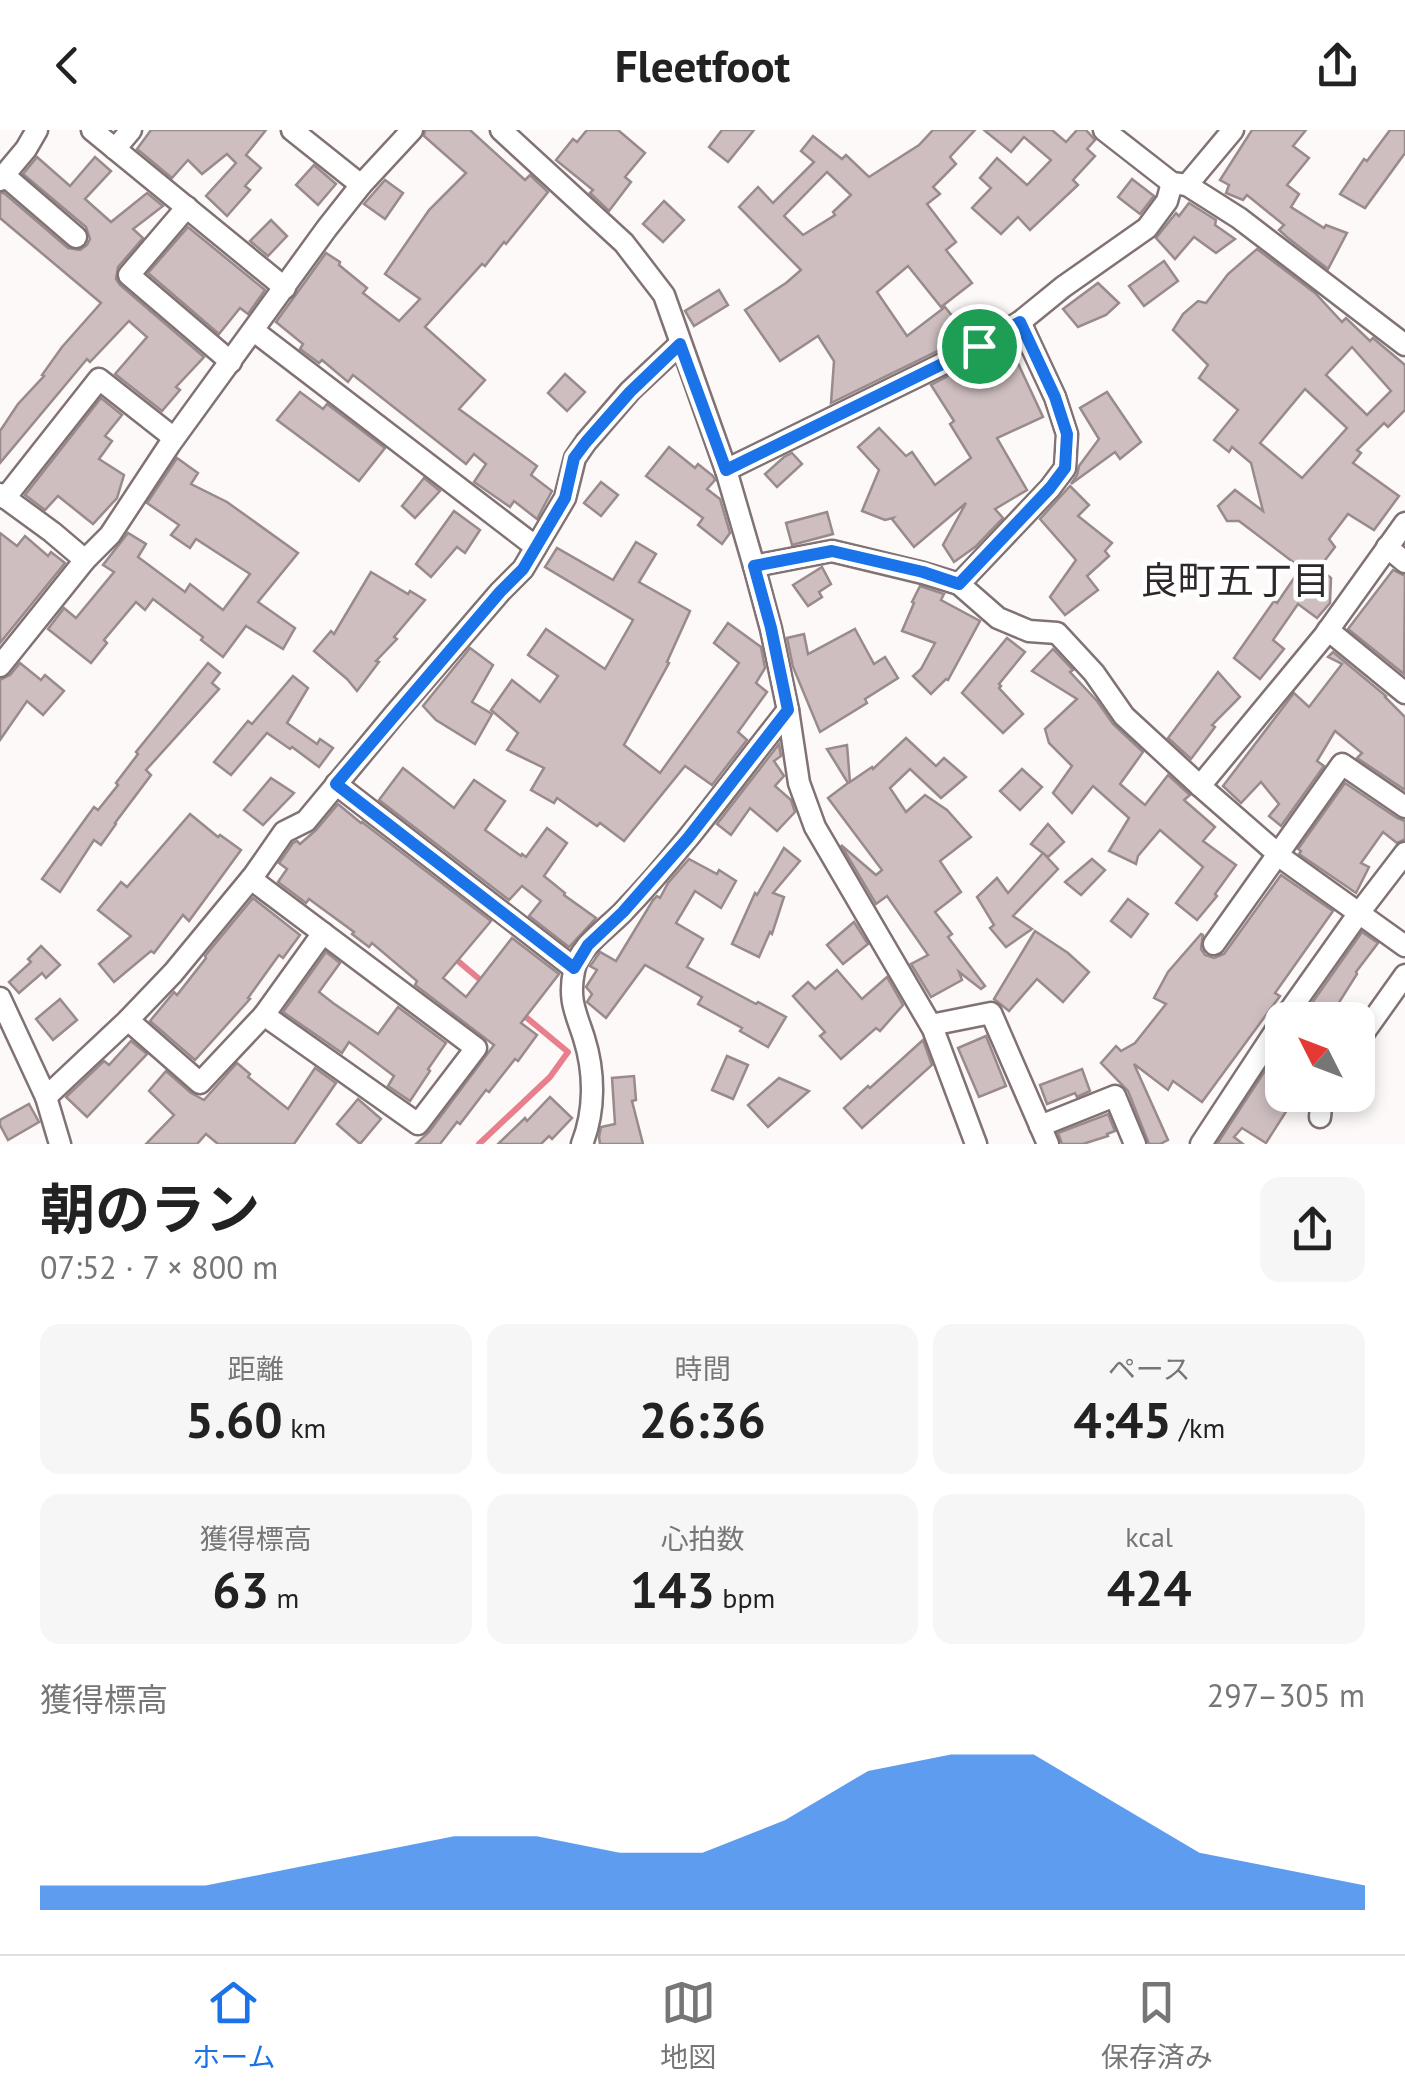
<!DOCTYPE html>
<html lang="ja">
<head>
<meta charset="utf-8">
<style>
	body { margin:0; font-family:"PT Sans","Noto Sans JP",sans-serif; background:#f6f6f6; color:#222; height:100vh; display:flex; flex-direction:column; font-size:38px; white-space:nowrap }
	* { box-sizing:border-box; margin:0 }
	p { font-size:32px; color:#767676 }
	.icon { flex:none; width:55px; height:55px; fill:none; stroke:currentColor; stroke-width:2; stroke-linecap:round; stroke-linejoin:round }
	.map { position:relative; height:1014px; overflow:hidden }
	.side { display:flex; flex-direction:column; background:#fff; flex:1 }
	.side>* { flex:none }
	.needle { width:65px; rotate:312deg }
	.controls { position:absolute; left:1265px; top:872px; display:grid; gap:20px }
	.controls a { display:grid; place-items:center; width:110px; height:110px; border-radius:20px; background:#fff; box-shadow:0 5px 15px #0003; font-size:50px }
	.pin { position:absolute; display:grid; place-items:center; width:85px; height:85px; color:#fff; margin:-42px; border:5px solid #fff; border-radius:50%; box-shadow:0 2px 10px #0007 }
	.round { display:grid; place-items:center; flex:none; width:105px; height:105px; border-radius:20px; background:#f6f6f6 }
	.head { display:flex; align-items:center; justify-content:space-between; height:170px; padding:0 40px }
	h1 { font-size:55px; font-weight:700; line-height:75px }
	.metrics { display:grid; grid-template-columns:repeat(3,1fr); gap:15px; height:170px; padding:10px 40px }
	.metrics div { display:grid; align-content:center; border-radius:20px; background:#f6f6f6; text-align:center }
	.metrics b { font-size:50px; font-weight:700 }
	.metrics small { font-size:28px; font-weight:400 }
	.metrics p { font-size:28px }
	.chart { height:280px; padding:20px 40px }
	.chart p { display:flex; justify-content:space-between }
	.chart svg { width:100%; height:180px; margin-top:10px; fill:#1a73e8; opacity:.7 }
	header { display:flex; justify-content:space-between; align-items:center; height:130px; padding:0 40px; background:#fff; font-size:45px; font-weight:700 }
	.tab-bar { display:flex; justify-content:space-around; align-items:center; height:140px; border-top:2px solid #e0e0e0; background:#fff; font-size:28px; color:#767676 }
	.tab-bar a { display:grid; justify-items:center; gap:5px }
	.tab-bar .selected { color:#1a73e8 }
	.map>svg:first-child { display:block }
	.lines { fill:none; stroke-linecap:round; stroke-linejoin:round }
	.stream { stroke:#e7808c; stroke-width:6 }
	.building { fill:#cebebf; stroke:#998a8b; stroke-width:2.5; fill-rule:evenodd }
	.minor-casing { stroke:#817273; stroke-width:25 }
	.minor { stroke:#fff; stroke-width:20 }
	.route-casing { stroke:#fff; stroke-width:20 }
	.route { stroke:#1a73e8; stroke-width:12 }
	.labels { text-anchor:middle; stroke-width:9; stroke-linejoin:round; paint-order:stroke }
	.neighbourhood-label { font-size:38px; fill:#2e2828; stroke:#fff }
</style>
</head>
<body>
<header><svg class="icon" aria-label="back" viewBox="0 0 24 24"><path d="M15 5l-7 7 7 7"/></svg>Fleetfoot<svg class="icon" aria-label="share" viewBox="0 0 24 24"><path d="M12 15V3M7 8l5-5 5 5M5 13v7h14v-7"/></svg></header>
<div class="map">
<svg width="1405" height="1014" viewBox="0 0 1405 1014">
	<rect width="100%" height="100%" fill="#fdf9f9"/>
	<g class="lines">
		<!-- stream -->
		<g class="stream">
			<polyline points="452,826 484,853"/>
			<polyline points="479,1014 550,947 568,922 521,883"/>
		</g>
	</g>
	<!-- building -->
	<g class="building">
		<polygon points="151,0 266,0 246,25 261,38 245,56 250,60 227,86 206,66 236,33 227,24 202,44 188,30 172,48 137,19"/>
		<polygon points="425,0 470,0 525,50 530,45 548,62 506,114 504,112 485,136 482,134 425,197 485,250 459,279 537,336 531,345 552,361 537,389 514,371 510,377 474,352 486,334 474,324 466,334 353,245 348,252 322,230 319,233 300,219 303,214 276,192 326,123 340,132 339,135 367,158 363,163 399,191 420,169 385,144 429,80 466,43 424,6"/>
		<polygon points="587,0 618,0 645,23 625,47 631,52 609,81 590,63 593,60 556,30 573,9 577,12"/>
		<polygon points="722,0 754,0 728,32 709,17"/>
		<path d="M 933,0 L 975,0 L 950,27 L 956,34 L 933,57 L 940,64 L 927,74 L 956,112 L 946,120 L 972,153 L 941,177 L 908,136 L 877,162 L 907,206 L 945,177 L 968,206 L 831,273 L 834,231 L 818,206 L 780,231 L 745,180 L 786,153 L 801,140 L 739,77 L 758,57 L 773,73 L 814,32 L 801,21 L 813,6 L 842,29 L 846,25 L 869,47 L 919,15 ZM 827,42 L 851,65 L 833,82 L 835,85 L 803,105 L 784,86 Z"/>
		<polygon points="984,0 1052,0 1066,12 1077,0 1086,0 1095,10 1087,19 1095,26 1073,50 1078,55 1030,100 1018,87 1001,104 972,78 991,58 980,48 997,28 1027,55 1051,30 1024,7 1011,22"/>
		<polygon points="1252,0 1306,0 1293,16 1309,28 1287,55 1299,64 1291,77 1324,98 1326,95 1347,103 1328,139 1288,108 1279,100 1284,95 1247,65 1243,70 1226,63 1229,55 1220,50"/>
		<polygon points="1390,0 1405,0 1405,23 1365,78 1340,64 1364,29 1367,31"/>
		<polygon points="37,27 70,56 95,27 111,41 85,69 111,92 147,63 163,76 133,99 143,108 118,137 116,149 120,155 204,227 176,257 180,260 162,281 115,244 147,207 129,191 90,232 87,229 0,333 0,301 18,274 44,246 42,245 62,217 101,173 0,88 0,63 4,63 68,118 80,120 87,115 90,109 86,97 23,44"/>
		<polygon points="314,35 336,54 318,75 296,55"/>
		<polygon points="1132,49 1154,66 1140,84 1118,67"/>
		<polygon points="385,50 403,63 385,89 364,74"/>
		<polygon points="664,71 684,90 663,112 643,94"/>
		<polygon points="1189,73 1216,90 1215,95 1235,109 1216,123 1194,107 1175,129 1156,108 1176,83 1179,86"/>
		<polygon points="271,90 287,106 268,126 250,111"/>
		<polygon points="188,97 265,160 248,184 240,178 219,204 148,143"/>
		<path d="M 1257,119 L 1315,163 L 1342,192 L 1346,188 L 1370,211 L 1373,208 L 1405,235 L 1405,280 L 1388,297 L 1384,293 L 1357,320 L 1361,323 L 1353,333 L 1399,366 L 1374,400 L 1348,384 L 1329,409 L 1335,417 L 1319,438 L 1331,448 L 1330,473 L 1317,488 L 1298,474 L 1273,510 L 1284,519 L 1260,549 L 1234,528 L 1274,471 L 1277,473 L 1301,438 L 1239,391 L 1227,391 L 1218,376 L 1235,360 L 1263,381 L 1251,333 L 1232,317 L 1229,322 L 1214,310 L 1238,280 L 1199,248 L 1208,235 L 1173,200 L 1183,184 L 1198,171 L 1206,173 L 1228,144 ZM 1352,217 L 1391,261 L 1367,285 L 1326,245 ZM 1305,259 L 1347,298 L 1302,348 L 1260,313 Z"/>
		<polygon points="1164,131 1178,151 1144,176 1129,156"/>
		<polygon points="1098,153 1119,173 1106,185 1078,197 1063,179"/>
		<polygon points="719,160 728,175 694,196 685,181"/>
		<polygon points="1009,214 1043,287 997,308 1027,360 995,379 1003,388 975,417 954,432 943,415 966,373 914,417 892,389 893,388 885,390 862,381 879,340 858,317 879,298 906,326 912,322 935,355 971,328 950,294 954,291 931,255"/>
		<polygon points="565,244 585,262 567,281 548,263"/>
		<polygon points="300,262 323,279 327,274 385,318 359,351 277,290"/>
		<polygon points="1107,262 1141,312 1120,329 1115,322 1071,354 1077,345 1079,336 1099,309 1080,278"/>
		<polygon points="101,268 122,285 105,306 112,311 99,329 124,345 117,368 93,394 58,366 45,380 25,365"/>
		<polygon points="669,317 695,338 698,334 713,346 715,350 707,359 720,369 730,403 722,414 698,395 703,388 646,346"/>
		<polygon points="792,323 802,334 777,357 765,344 784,327"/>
		<polygon points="177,328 198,343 191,354 227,372 298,423 258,472 295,498 283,519 246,496 223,527 201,510 203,507 153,469 145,480 136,472 104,510 107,513 91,533 48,499 64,478 76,488 114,442 103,435 128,403 146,414 138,427 185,462 190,454 223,480 250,444 196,409 190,418 171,405 179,395 147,373"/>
		<polygon points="424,348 440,361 415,388 402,376"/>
		<polygon points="601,352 618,365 601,386 584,373"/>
		<polygon points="1070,356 1089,375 1078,386 1112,413 1105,421 1109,426 1087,446 1098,460 1065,485 1050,467 1076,430 1040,389"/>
		<polygon points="454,381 480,400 465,423 457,417 431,447 416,434"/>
		<polygon points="827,382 833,404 792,415 786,393"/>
		<polygon points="0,403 17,416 25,406 48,426 51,422 65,433 0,513"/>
		<polygon points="636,412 656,424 639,452 690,481 667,532 669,533 624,615 660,643 739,533 714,513 728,493 761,517 765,538 756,553 767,562 738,602 747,610 712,655 685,636 624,711 600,693 597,696 557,668 554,673 531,660 544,638 507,620 518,603 491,580 512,550 540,572 558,546 528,525 546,499 605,539 633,490 545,437 557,418 613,450"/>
		<polygon points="822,437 831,454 819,462 822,467 808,476 793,455"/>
		<polygon points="1393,440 1405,446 1404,544 1348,499"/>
		<polygon points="371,442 408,464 410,461 425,470 394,507 397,509 376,531 379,532 357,561 347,549 314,521 331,501 334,504"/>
		<polygon points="920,456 944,464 941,470 980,491 948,550 946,549 931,564 913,546 921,539 935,513 902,501 914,473 912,472"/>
		<polygon points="855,499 874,534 885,527 898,548 865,569 867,573 820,602 793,537 787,508 804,504 808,524"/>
		<polygon points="1007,508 1025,522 999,554 1001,556 999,558 1023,584 1003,603 962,563"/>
		<polygon points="470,518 493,535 472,572 492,584 475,614 436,590 423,576"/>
		<polygon points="1053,519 1073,540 1070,542 1097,571 1113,594 1143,622 1120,654 1145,675 1168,645 1190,665 1184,670 1215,697 1203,711 1236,735 1215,764 1217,766 1197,790 1176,773 1203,737 1160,700 1138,726 1136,734 1109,721 1129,688 1093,656 1072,683 1053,663 1072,636 1049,613 1045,599 1077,569 1032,541"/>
		<polygon points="1333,522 1386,566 1385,567 1405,587 1405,660 1357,628 1362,623 1335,601 1317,631 1324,636 1281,696 1269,686 1279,674 1261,652 1241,673 1223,656 1294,563 1309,577 1342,534 1328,527"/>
		<polygon points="20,533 41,550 45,545 64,561 43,585 27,571 0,610 0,550 10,545"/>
		<polygon points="208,533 220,543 212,553 219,559 146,640 151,645 115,693 116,694 101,715 94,710 60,762 42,749 94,677 98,680 118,655 116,653 138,624 136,622"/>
		<polygon points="1218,542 1240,567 1212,595 1215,597 1191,629 1168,608"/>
		<polygon points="293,546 308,558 287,593 317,614 320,609 333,618 319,637 292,617 290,619 267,603 231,645 214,632 248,591 252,594"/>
		<polygon points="906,608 936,636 944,628 966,647 941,668 910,639 890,658 906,682 925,665 947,680 971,707 940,731 961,762 935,782 952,804 948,807 985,856 981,859 959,842 962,850 931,867 911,834 928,825 887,766 876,774 841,715 876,745 882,740 828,668 848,653 827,619 847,615 850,652 872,637 873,639"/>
		<polygon points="779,614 781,626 774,631 784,646 775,656 791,670 795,682 777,701 750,678 731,705 717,694"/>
		<polygon points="403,638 454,678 474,650 505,671 485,700 521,726 522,724 526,727 547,698 567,713 544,746 565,763 564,765 596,788 569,817 529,786 541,771 522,756 509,770 379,670"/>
		<polygon points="1022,639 1042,657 1020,680 1000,661"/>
		<polygon points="271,648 294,663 263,695 244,680"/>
		<polygon points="1345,653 1397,688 1405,691 1405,709 1397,713 1383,702 1361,733 1369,737 1356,763 1299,724 1301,721 1298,719"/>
		<polygon points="338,674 361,693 362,692 491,791 443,848 466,867 512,808 559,844 521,893 537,905 518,931 515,929 489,962 486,960 460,994 457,992 440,1014 416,1014 429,1002 494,915 415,855 417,851 372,813 369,817 352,804 354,802 309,769 306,773 278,752 287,739 279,733 293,713 297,711 300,714 316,700"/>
		<polygon points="190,684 218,707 220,705 241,720 189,791 183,785 154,823 151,821 114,852 99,834 131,806 98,780 121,752 127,757"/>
		<polygon points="1048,694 1064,712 1048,727 1031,714"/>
		<polygon points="784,718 800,731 773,763 784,767 772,804 770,802 759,827 732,814 755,763 757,765"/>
		<polygon points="1043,723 1058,739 1013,786 1032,799 1006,817 990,798 994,795 977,767 997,748 1008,763"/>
		<polygon points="689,729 717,744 719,740 736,751 721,778 695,761 676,793 703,809 687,837 756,874 758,872 786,887 768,917 740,901 742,898 698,874 702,867 645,835 606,888 587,872 592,864 586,857 597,840 590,836 593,832 600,822 616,831 653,770 657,766 660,768 668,753"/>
		<polygon points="1092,729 1105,740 1081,765 1065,752"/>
		<polygon points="1281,745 1333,781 1275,863 1280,866 1202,972 1173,951 1168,960 1134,934 1168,1010 1160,1014 1149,1014 1128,961 1101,933 1116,916 1121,921 1135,913 1166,874 1154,868 1168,842 1201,804 1203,805 1201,819 1205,825 1214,828 1224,824"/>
		<polygon points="253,768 300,805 283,828 279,825 248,868 250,869 195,930 150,891 174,862 177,865 206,828 205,826"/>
		<polygon points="1128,769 1148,784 1131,807 1111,791"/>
		<polygon points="854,792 868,814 843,834 827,815"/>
		<polygon points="1035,801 1068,823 1089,842 1063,872 1037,849 1009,881 994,869"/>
		<polygon points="1362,802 1378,813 1356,842 1357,844 1328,890 1300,890"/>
		<polygon points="41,816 60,835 46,848 42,843 19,863 9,852 31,832 28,829"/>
		<polygon points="326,822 340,833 319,862 333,873 378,904 398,877 446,913 428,939 430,941 410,971 388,956 394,946 349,912 342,923 283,882"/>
		<polygon points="837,840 862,869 887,847 903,875 880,901 876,898 841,929 820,906 825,902 793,866 808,852 815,859"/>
		<polygon points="60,869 77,890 53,910 36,889"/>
		<polygon points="986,906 1006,956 979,967 958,918"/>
		<polygon points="923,910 932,935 862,998 844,978 868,956 870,958"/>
		<polygon points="131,911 147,924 87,987 66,967 104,931 109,935"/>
		<polygon points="1282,915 1282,965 1291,965 1283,977 1287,980 1266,1013 1242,998 1234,1007 1243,1014 1217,1014"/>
		<polygon points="727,926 748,935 733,969 712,960"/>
		<polygon points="237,933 250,944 248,947 288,979 315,938 336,953 294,1014 218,1014 206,1004 197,1014 146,1014 174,985 149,961 166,941 191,963 204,970"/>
		<polygon points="1082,939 1090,961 1077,967 1075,963 1047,974 1040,955"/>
		<polygon points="634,946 636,970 632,971 643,1014 600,1014 599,1007 601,997 615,994 612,948"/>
		<polygon points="779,948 809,961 768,997 748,975"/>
		<polygon points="550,967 572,988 552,1009 549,1006 541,1014 498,1014 525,988 527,991"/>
		<polygon points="358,969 381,989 360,1014 337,994"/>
		<polygon points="29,974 39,992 8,1010 0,995 0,990"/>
		<polygon points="1108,984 1115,1001 1107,1004 1108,1006 1083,1014 1062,1014 1058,1003"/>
	</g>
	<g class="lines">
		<defs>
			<g id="minor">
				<polyline points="92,0 285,158"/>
				<polyline points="292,0 361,55"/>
				<polyline points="501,0 624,113 664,165 726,340 754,436 771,499 788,580 799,653 815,697 933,899 976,1014"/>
				<polyline points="1104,0 1172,53 1187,55 1239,88 1405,215"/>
				<polyline points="115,19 131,0"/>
				<polyline points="4,45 76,107"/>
				<polyline points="0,50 26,19 37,0"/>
				<polyline points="1187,55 1233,0"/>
				<polyline points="187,77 129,145 231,232"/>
				<polyline points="254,201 536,417"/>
				<polyline points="726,340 979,216 1020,192 1063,157 1147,98 1167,71 1172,53"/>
				<polyline points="0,364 52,402 85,430"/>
				<polyline points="5,368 99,249 174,308"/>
				<polyline points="1387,417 1405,432"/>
				<polyline points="754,436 832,421 923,443 959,454 998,488 1029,501 1057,503 1094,543 1124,586 1200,656 1286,731 1405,816"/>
				<polyline points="959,454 1050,358 1065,338 1067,304 1055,267 1020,192"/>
				<polyline points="1328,500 1405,563"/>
				<polyline points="0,536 85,430 110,405 170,314 327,98 361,55 412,0"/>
				<polyline points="336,654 574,838"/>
				<polyline points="1200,656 1324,506 1405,393"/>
				<polyline points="251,749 476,918 418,994 264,885"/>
				<polyline points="1214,814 1342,634 1405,677"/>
				<polyline points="0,868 46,967 60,1014"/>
				<polyline points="128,890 200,953 264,885 323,803"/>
				<polyline points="1283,890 1359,783 1405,723"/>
				<polyline points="931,895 991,883 1048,1014"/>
				<polyline points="1358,911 1405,845"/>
				<polyline points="46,967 128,890 173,843 254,745 284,702 306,691 394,585 500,462 523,439 565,368 575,328 586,312 630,261 680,214"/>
				<polyline points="1320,987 1322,965"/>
				<polyline points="1040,996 1115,966 1135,1014"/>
				<path d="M 582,1014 C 595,981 595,943 584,908 C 576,883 568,870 574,841 C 578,818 606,799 622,783 C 683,720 734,648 788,580"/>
				<polyline points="1201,1014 1282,891"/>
			</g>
		</defs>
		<!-- minor casing -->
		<use href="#minor" class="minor-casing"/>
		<!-- minor -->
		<use href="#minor" class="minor"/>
	</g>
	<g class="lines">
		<defs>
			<polygon id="route" points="1020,192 1055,267 1067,304 1065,338 1050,358 959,454 923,442 832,421 754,436 771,498 788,580 688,708 623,782 588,815 574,838 336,654 500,462 523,439 565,368 574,328 586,312 630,262 680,214 726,340 979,216"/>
		</defs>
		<!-- route casing -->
		<use href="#route" class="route-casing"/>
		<!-- route -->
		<use href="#route" class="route"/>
	</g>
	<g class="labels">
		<!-- neighbourhood labels -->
		<g class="neighbourhood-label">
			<text x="1235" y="464">良町五丁目</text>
		</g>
	</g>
</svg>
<div class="controls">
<a><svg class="needle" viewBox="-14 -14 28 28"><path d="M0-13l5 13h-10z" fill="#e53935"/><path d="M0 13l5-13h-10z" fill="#767676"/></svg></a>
</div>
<div class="pin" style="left:979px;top:216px;background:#1e9e55"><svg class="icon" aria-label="arrive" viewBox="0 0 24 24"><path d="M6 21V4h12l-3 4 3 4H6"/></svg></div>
</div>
<section class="side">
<div class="head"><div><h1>朝のラン</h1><p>07:52 · 7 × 800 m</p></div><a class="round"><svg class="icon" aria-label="share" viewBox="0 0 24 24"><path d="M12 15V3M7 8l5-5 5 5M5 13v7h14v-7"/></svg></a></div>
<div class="metrics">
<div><p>距離</p><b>5.60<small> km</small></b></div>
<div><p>時間</p><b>26:36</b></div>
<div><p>ペース</p><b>4:45<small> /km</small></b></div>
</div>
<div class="metrics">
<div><p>獲得標高</p><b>63<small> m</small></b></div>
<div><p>心拍数</p><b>143<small> bpm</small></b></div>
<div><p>kcal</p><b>424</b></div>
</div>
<div class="chart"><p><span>獲得標高</span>297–305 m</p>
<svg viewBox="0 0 160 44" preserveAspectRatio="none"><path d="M0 44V38L10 38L20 38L30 34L40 30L50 26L60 26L70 30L80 30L90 22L100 10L110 6L120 6L130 18L140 30L150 34L160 38V44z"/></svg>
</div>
</section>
<nav class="tab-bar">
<a class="selected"><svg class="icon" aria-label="home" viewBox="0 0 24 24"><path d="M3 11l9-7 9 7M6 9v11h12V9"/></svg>ホーム</a>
<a><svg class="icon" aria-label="map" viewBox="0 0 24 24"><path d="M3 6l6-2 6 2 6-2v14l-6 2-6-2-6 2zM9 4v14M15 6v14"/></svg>地図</a>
<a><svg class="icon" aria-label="saved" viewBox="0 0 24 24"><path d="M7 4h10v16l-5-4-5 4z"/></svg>保存済み</a>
</nav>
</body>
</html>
